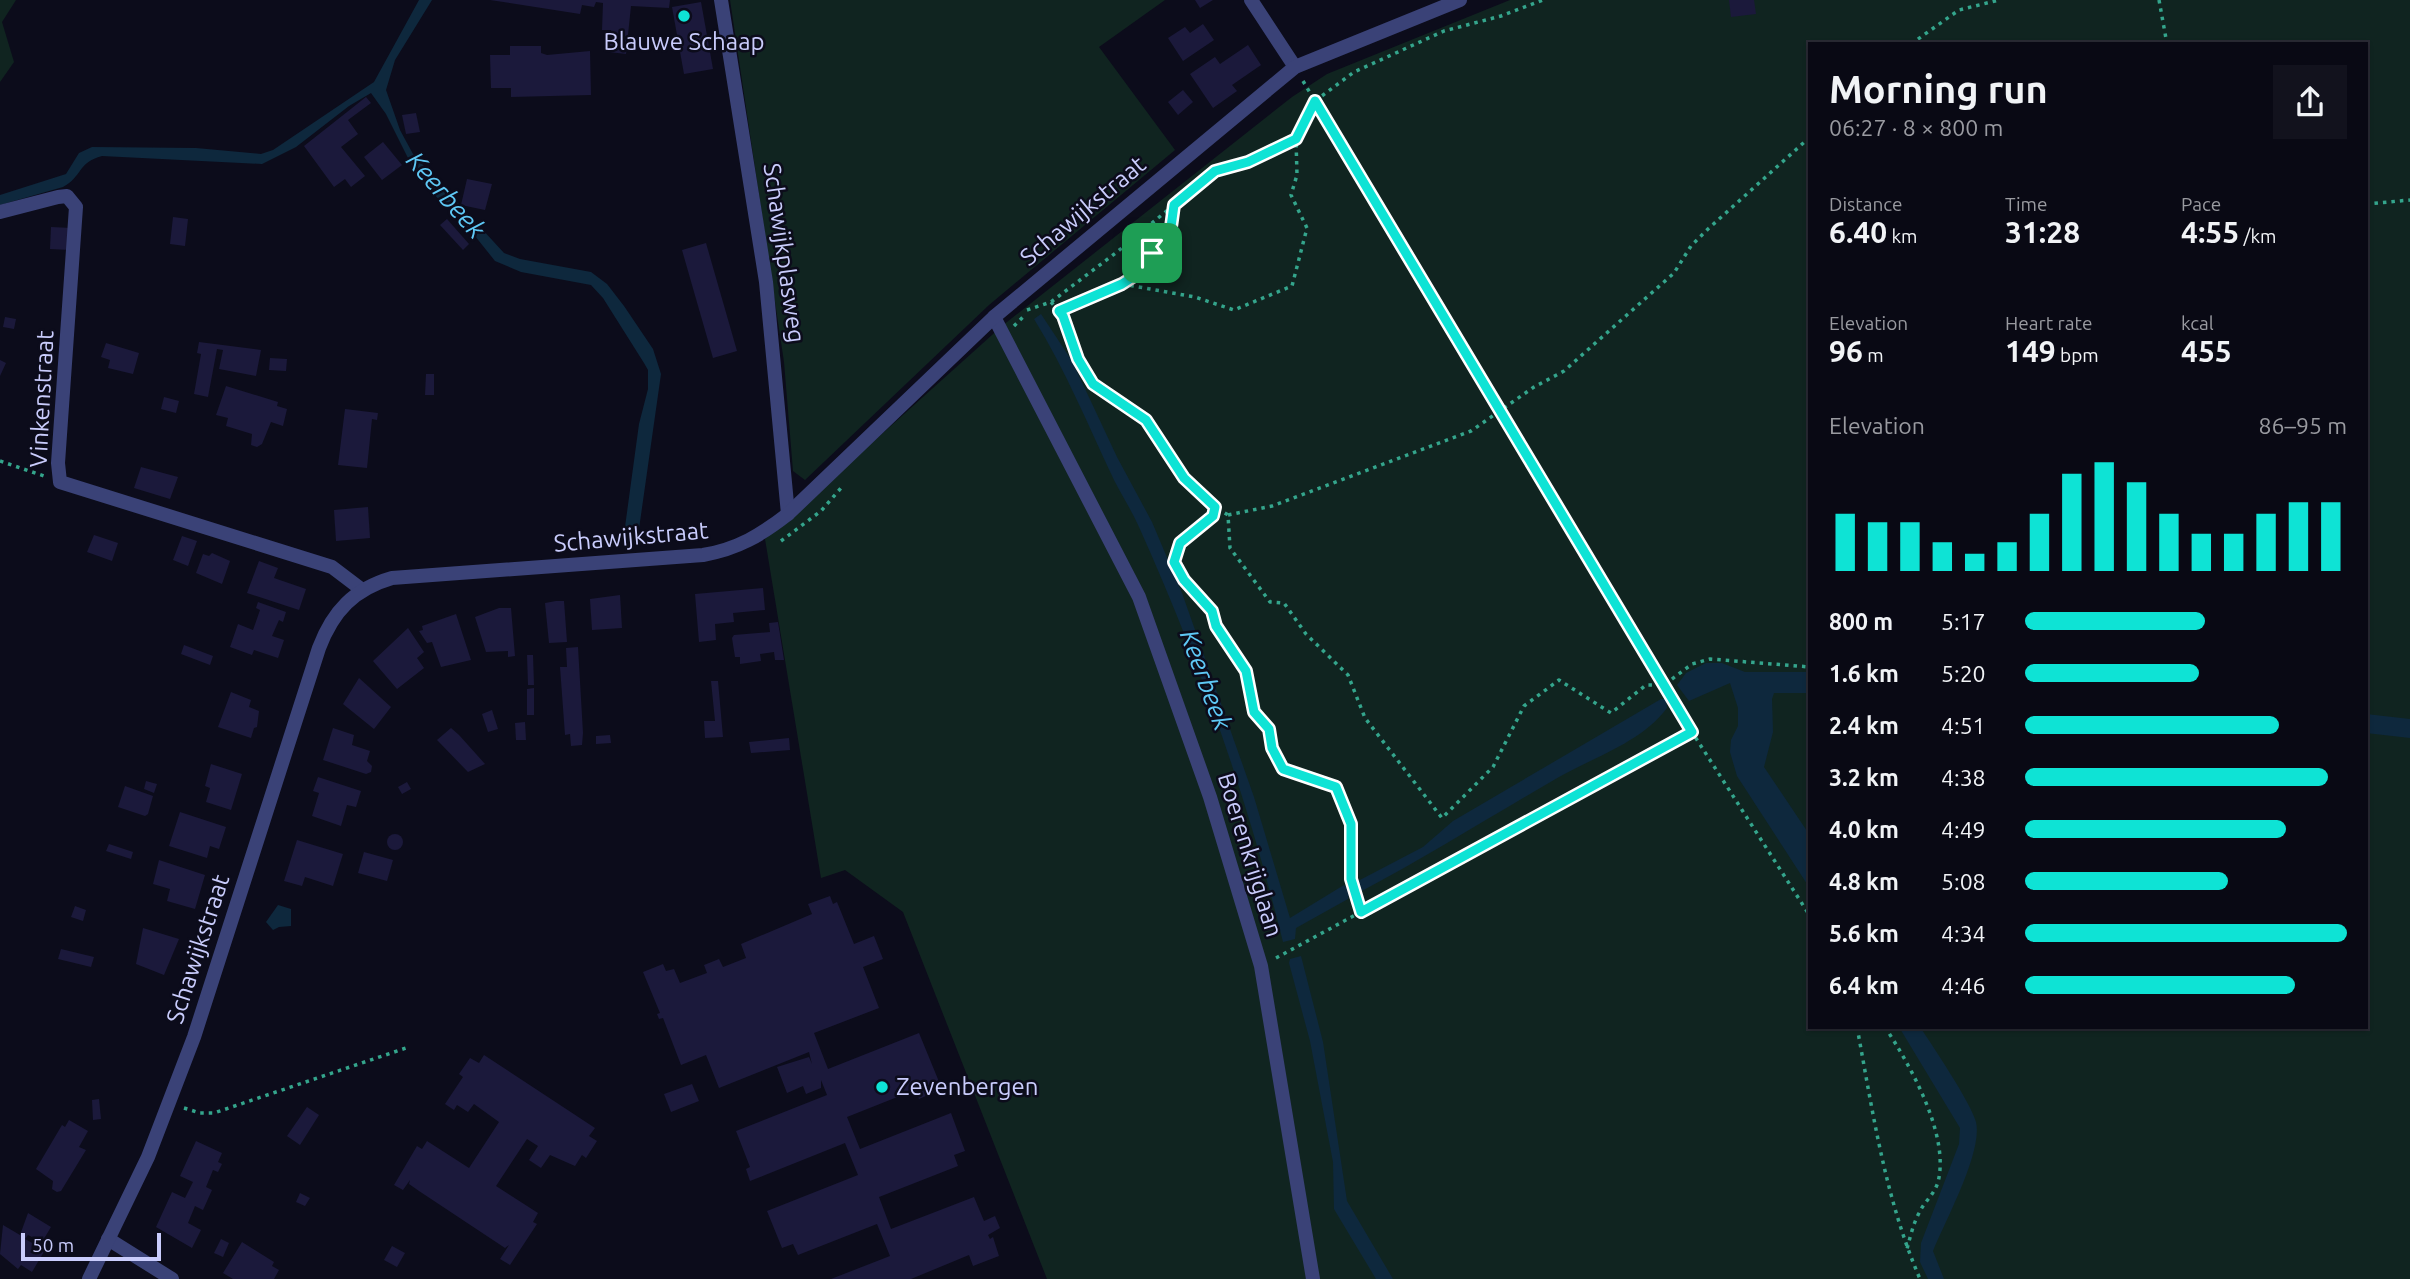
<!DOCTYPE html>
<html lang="en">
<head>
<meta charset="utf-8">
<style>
	body { margin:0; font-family:Ubuntu,sans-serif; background:#12121d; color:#f1f3f6; height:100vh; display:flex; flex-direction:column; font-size:26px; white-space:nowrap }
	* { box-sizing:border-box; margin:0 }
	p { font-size:23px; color:#999aa0 }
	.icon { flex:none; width:38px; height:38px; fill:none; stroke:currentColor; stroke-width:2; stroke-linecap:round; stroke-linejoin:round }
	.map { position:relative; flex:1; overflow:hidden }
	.side { position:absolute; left:1808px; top:42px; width:560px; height:987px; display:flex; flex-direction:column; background:#090914; border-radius:0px; box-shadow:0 2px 5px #0004,0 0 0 2px #292a34 }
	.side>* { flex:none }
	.scale { position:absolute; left:21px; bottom:18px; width:140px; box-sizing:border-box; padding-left:7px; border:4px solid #c9ccfc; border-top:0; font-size:19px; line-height:24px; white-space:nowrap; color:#c9ccfc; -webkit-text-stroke:5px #0c0c1b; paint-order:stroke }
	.pin { position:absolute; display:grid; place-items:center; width:60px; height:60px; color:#fff; margin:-30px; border-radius:14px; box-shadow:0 4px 10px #0006 }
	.round { display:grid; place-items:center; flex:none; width:74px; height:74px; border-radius:0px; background:#12121d }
	.headline { display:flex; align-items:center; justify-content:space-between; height:119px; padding:0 21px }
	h1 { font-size:38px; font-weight:600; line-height:52px }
	.metrics { display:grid; grid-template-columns:repeat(3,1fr); gap:10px; height:119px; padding:7px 21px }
	.metrics div { display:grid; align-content:center }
	.metrics b { font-size:30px; font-weight:600 }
	.metrics small { font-size:19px; font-weight:400 }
	.metrics p { font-size:19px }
	.chart { height:196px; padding:14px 21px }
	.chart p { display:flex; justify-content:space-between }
	.chart svg { width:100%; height:126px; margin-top:7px; stroke:#0ee3d5; stroke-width:6 }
	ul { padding:0 21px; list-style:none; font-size:23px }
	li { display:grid; grid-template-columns:112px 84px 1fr; align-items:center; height:52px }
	li i { height:18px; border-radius:9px; background:#0ee3d5 }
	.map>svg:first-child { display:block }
	.green { fill:#102420; fill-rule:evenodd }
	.water { fill:#0e283d }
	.building { fill:#1b193b }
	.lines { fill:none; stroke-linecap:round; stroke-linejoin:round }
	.path { stroke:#34a58c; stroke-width:3.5; stroke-dasharray:3.5 5; stroke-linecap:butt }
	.street { stroke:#3a4277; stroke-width:14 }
	.route-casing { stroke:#fff; stroke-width:14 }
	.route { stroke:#0ee3d5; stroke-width:9 }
	.poi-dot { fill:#0ee3d5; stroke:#0c0c1b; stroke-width:2.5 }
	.labels { text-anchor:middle; stroke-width:5; stroke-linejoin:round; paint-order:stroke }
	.poi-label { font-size:24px; fill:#c9ccfc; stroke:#0c0c1b }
	.street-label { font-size:24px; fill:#c9ccfc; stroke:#0c0c1b }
	.water-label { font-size:26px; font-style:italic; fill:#5ec8f5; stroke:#0c0c1b }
</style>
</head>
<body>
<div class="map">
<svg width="2410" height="1279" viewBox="0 0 2410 1279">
	<rect width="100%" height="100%" fill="#0c0c1b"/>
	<!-- green -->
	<g class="green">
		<polygon points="0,0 16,0 2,22 14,62 0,82"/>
		<polygon points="730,0 1165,0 1099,47 1175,150 989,305 805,480 793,471 784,362"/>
		<path d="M 1510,0 L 2410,0 L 2410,1279 L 1047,1279 L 903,912 L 845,870 L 821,878 L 765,539 L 1002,326 L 1292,97 L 1327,74 ZM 1810,44 L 2366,44 L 2366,1027 L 1810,1027 Z"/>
	</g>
	<!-- water -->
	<g class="water">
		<path d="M 419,0 L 432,0 L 395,60 L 386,90 L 400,130 L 413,154 L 504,253 L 520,259 L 591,272 L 607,284 L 624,306 L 653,349 L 661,374 L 637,543 L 625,540 L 625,527 L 639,424 L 648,389 L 648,370 L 644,363 L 603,298 L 591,285 L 521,272 L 495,261 L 475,236 L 418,178 L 386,114 L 371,93 L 349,106 L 296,147 L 262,164 L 102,156 C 78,162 82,177 63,187 L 0,205 L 0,195 L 66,174 L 79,153 L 92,147 L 196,148 L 261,154 L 273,150 L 374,82 Z"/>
		<path d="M 1041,314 L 1072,361 L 1117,457 L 1152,522 L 1182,593 L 1254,797 L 1290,918 L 1344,885 L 1350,890 L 1348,899 L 1296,928 L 1295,939 L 1283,942 C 1248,800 1199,660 1139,527 C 1132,511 1122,496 1114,480 C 1088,425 1066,371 1034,319 Z"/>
		<polygon points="1706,663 1722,663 1745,672 1809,672 1809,693 1774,693 1772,699 1773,732 1764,767 1809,834 1809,887 1737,776 1730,752 1731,740 1738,726 1738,708 1730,683 1689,701 1677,685 1686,673"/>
		<path d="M 1661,699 L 1666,699 L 1667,708 C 1642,742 1594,757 1559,777 C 1493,815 1428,856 1360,892 L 1356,891 L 1356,882 L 1423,847 L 1453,821 Z"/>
		<polygon points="2366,714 2410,719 2410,738 2366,733"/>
		<polygon points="278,905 291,909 291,926 279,927 273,930 266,922"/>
		<polygon points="1301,956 1323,1042 1347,1201 1393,1279 1376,1279 1334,1209 1333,1162 1310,1041 1289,963 1290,959"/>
		<path d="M 1899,1027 L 1920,1027 C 1932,1045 1971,1103 1976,1122 C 1983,1152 1945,1221 1933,1251 L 1944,1279 L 1928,1279 L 1920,1262 L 1921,1243 L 1959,1144 L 1960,1128 Z"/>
	</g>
	<!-- building -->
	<g class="building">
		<polygon points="490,0 670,0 669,8 631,6 626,54 609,52 611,30 602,30 603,3 596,2 594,7 582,5 580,14"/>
		<polygon points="1195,0 1213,0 1200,8"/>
		<polygon points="1729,0 1754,0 1756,14 1731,17"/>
		<polygon points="701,2 713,69 684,74 672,7"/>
		<polygon points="1203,24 1214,40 1183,61 1168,38 1185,27 1190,33"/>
		<polygon points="1248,45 1261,65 1232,85 1237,91 1213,108 1190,74 1215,57 1220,64"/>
		<polygon points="510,46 541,46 541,53 547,55 590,51 591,95 511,97 511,88 491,88 490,55 510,55"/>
		<polygon points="1183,90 1193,102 1178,115 1168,102"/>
		<polygon points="366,97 371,103 348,120 358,134 341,147 365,176 351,187 345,179 334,187 304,146"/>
		<polygon points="416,113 420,132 406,134 402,115"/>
		<polygon points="383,142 402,165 382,180 364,157"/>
		<polygon points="467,179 492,184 485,210 461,205"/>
		<polygon points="173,217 188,219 185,246 170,244"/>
		<polygon points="447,219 469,244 463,250 440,225"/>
		<polygon points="51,227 72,228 70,250 50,249"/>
		<polygon points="706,243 737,351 713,358 682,250"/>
		<polygon points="5,317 16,319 14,329 3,327"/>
		<polygon points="199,342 261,350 256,376 219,369 223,350 217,349 208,397 194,394 201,354 197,353"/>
		<polygon points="106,343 139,353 133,374 108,368 110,360 101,357"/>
		<polygon points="270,358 287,359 286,371 269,370"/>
		<polygon points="0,360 6,363 0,376"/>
		<polygon points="426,374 434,374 434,395 425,395"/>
		<polygon points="226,386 278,402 277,406 287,409 283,426 271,422 262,444 257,447 251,445 252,434 226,426 228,418 216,415"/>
		<polygon points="164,397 179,401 176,413 161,409"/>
		<polygon points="345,409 378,413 377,420 372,419 367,468 338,465"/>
		<polygon points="141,467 178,477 170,499 134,488"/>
		<polygon points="368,507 370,538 336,541 334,510"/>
		<polygon points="94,535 118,543 112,561 87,552"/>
		<polygon points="182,536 197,541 188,566 173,560"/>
		<polygon points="212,553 230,561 222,584 196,573 203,554 209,556"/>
		<polygon points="259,561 278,568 274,578 306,589 299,610 247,593"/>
		<polygon points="763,588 765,610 733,613 734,622 715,624 716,640 699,642 695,594"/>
		<polygon points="620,595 622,628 592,630 590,599"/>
		<polygon points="556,601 564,601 567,642 549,643 545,603"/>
		<polygon points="258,602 286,612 283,622 279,620 272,636 284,640 278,658 254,650 252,655 230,647 238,624 253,630 260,610 256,608"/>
		<polygon points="499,608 511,608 515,656 508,657 508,651 486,652 475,617"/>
		<polygon points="456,614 471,660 441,667 432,642 427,643 419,631 423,630 422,626"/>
		<polygon points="778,622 784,660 775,660 774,652 760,654 761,661 740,664 740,657 735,657 732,638 734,635 770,632 769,623"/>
		<polygon points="408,628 424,652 417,658 424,668 397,689 373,661"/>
		<polygon points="184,645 213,656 210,665 181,654"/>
		<polygon points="578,647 583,733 582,745 571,746 570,734 565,735 560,667 567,667 566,648"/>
		<polygon points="527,655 533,655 534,685 528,685"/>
		<polygon points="359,678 391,707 374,729 343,704"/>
		<polygon points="711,681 718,681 723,737 705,738 704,721 715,721"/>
		<polygon points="534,688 534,715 527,715 527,689"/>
		<polygon points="231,692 251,700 249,707 259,711 257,727 254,728 251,738 218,727"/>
		<polygon points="492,710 498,729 488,732 482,714"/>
		<polygon points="525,722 526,740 516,740 515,723"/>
		<polygon points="333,728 354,735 352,745 370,751 367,761 372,766 371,772 366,774 323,760"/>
		<polygon points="451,728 459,735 485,764 468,772 437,740"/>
		<polygon points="610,735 611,743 596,744 596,736"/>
		<polygon points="789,738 790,750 751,753 749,742"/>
		<polygon points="211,764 242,774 231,810 206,802 210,788 205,786"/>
		<polygon points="318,777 361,791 356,807 347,805 341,826 312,816 319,793 313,791"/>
		<polygon points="146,781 157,784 154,793 144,789"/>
		<polygon points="407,782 411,789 402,794 398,787"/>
		<polygon points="125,786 153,796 148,814 145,816 118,807"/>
		<polygon points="180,812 226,827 219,849 210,846 207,858 169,846"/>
		<circle cx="395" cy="842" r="8"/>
		<polygon points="297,840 343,854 333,886 305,877 302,886 284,881"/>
		<polygon points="109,844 133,852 131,859 106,851"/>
		<polygon points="364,852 393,860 387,881 358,873"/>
		<polygon points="159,860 205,875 195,909 167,901 170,889 153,884"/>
		<polygon points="830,896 833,904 837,902 854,944 874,936 883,959 863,967 879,1008 814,1033 828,1069 919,1033 942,1089 919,1099 915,1090 847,1117 860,1149 951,1113 965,1151 954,1155 958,1166 879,1197 891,1229 974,1197 984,1221 995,1216 1000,1228 988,1235 990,1239 993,1237 999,1256 973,1266 969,1255 911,1279 831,1279 890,1256 877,1224 798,1255 793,1244 782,1248 767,1211 858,1175 845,1143 750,1181 746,1169 750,1167 736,1131 827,1095 821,1080 821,1088 806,1094 803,1086 787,1093 777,1067 809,1057 812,1064 809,1052 719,1088 706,1055 681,1065 663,1018 659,1019 657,1014 660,1013 643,972 663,964 666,971 674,969 680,983 707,973 704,965 719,959 723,967 746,958 741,944 812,914 808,904"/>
		<polygon points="75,906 86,910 83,921 71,917"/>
		<polygon points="143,928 179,939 164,975 136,964"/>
		<polygon points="61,949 94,957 91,967 58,959"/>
		<polygon points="484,1055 595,1128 589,1136 597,1141 586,1158 582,1155 575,1166 550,1155 541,1168 529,1160 538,1146 527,1139 496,1186 538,1213 533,1222 537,1224 510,1265 500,1259 509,1245 505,1248 419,1191 409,1184 410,1180 403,1190 394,1185 417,1146 422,1149 427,1141 469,1168 499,1122 474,1104 468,1112 457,1105 454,1110 445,1104 463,1077 459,1074 470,1058 479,1063"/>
		<polygon points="692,1084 699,1101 671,1112 664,1094"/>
		<polygon points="99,1099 101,1119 93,1120 92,1100"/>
		<polygon points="307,1107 319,1115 300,1145 287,1136"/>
		<polygon points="69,1120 88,1131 79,1147 86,1150 61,1191 57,1192 52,1189 53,1181 36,1169 62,1125 65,1127"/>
		<polygon points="196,1141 222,1153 218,1162 222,1164 218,1172 213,1170 206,1187 212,1190 203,1210 195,1206 188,1223 201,1230 192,1248 156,1227 172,1192 185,1198 193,1182 180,1176"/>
		<polygon points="300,1193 310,1198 305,1206 296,1202"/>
		<polygon points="28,1213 51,1227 42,1242 28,1235 25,1239 45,1250 32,1272 21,1265 18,1269 0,1254 3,1225 20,1235"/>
		<polygon points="221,1239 229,1243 223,1257 214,1253"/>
		<polygon points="242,1242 274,1262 272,1266 279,1270 274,1279 233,1279 223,1273"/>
		<polygon points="392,1246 405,1253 397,1267 384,1260"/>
	</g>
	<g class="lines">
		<!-- path -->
		<g class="path">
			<polyline points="2159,0 2167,44"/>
			<polyline points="1911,44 1959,10 1999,0"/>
			<polyline points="1303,81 1692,732 1810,916"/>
			<polyline points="1810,137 1708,229 1691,246 1674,273 1564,371 1534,387 1471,431 1272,506 1228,515 1230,548 1270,602 1284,603 1306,634 1348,675 1365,718 1442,818 1493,767 1524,706 1559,680 1611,713 1646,685 1664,685 1692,664 1710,659 1810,667"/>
			<polyline points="2366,204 2410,200"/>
			<polyline points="1122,284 1195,297 1234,310 1292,286 1307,228 1291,195 1297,175 1296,139"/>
			<polyline points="1051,302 1063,316 1078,359 1093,384 1146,420 1184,478 1212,505 1228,515"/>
			<polyline points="1027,310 1051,302 1117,252 1215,171 1248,162 1296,139 1315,101 1354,72 1444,31 1501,16 1543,0"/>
			<polyline points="1059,311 1122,284 1145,269 1151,253 1171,227 1173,207"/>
			<polyline points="1014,326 1026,314"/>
			<polyline points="0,461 44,476"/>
			<polyline points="1215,507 1213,516 1180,543 1174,562 1184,580 1212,611 1216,626 1246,671 1254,712 1269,729 1272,748 1283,769 1336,787 1351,824 1351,879 1361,912"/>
			<polyline points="781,541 821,511 841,488"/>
			<polyline points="1276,958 1692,732"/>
			<path d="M 1857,1027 C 1873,1113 1885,1198 1920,1279"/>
			<path d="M 1885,1027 C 1910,1065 1950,1135 1938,1182 C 1934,1195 1924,1202 1919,1213 C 1913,1224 1910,1238 1907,1249"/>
			<polyline points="184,1108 200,1113 214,1113 406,1048"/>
		</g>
		<!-- street -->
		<g class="street">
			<polyline points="721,0 766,282 788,514"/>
			<polyline points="1251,0 1295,67"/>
			<polyline points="0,212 58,197 67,196 76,207 58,463 60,482 332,567 361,589"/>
			<polyline points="994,317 1139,597 1210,797 1261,966 1313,1279"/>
			<polyline points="108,1239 172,1279"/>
			<path d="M 89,1279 L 148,1157 L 194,1037 L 319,648 C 333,611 354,589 392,578 L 703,555 C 738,549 761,535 788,514 L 994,317 L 1295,67 L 1460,0"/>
		</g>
	</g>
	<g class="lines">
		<defs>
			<polygon id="route" points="1315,101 1692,732 1361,912 1351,879 1351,824 1336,787 1283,769 1272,748 1269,729 1254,712 1246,671 1216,626 1212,611 1184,580 1174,562 1180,543 1213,516 1215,507 1184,478 1146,420 1093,384 1078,359 1063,316 1059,311 1122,284 1145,269 1152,253 1171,227 1174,205 1215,171 1248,162 1296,139"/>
		</defs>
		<!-- route casing -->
		<use href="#route" class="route-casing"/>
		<!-- route -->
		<use href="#route" class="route"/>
	</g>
	<!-- markers -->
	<g class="poi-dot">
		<circle cx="684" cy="16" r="7"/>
		<circle cx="882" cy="1087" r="7"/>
	</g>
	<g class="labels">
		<!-- poi labels -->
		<g class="poi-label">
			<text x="684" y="50">Blauwe Schaap</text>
			<text x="896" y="1095" text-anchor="start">Zevenbergen</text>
		</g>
		<!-- street labels -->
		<g class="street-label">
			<text transform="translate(1083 211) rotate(-40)" y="8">Schawijkstraat</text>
			<text transform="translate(784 253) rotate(82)" y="8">Schawijkplasweg</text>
			<text transform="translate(42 399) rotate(-87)" y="8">Vinkenstraat</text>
			<text transform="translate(631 537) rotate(-5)" y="8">Schawijkstraat</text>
			<text transform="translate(1250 855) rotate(73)" y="8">Boerenkrijglaan</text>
			<text transform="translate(198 949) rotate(-72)" y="8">Schawijkstraat</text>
		</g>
		<!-- water labels -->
		<g class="water-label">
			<text transform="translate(446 195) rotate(49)" y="9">Keerbeek</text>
			<text transform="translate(1206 680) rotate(70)" y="9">Keerbeek</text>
		</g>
	</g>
</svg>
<div class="scale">50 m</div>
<div class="pin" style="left:1152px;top:253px;background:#1e9e55"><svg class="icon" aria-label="arrive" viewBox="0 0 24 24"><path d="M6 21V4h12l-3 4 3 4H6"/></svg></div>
<section class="side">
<div class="headline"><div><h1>Morning run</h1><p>06:27 · 8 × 800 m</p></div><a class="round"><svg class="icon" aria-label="share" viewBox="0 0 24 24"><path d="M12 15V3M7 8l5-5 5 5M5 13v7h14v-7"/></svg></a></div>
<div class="metrics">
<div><p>Distance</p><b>6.40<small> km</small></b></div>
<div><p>Time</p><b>31:28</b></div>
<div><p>Pace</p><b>4:55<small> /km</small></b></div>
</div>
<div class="metrics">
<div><p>Elevation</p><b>96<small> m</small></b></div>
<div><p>Heart rate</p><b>149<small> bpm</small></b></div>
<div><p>kcal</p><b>455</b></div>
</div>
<div class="chart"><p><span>Elevation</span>86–95 m</p>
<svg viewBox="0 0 160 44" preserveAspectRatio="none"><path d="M5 44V24M15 44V27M25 44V27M35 44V34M45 44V38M55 44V34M65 44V24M75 44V10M85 44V6M95 44V13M105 44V24M115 44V31M125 44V31M135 44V24M145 44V20M155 44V20"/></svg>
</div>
<ul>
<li><b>800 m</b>5:17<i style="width:56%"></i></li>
<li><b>1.6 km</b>5:20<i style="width:54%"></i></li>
<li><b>2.4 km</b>4:51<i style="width:79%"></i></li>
<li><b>3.2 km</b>4:38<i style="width:94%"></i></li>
<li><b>4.0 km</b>4:49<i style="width:81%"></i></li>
<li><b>4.8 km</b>5:08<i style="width:63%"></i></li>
<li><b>5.6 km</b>4:34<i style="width:100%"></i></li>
<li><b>6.4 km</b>4:46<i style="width:84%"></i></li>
</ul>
</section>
</div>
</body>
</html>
